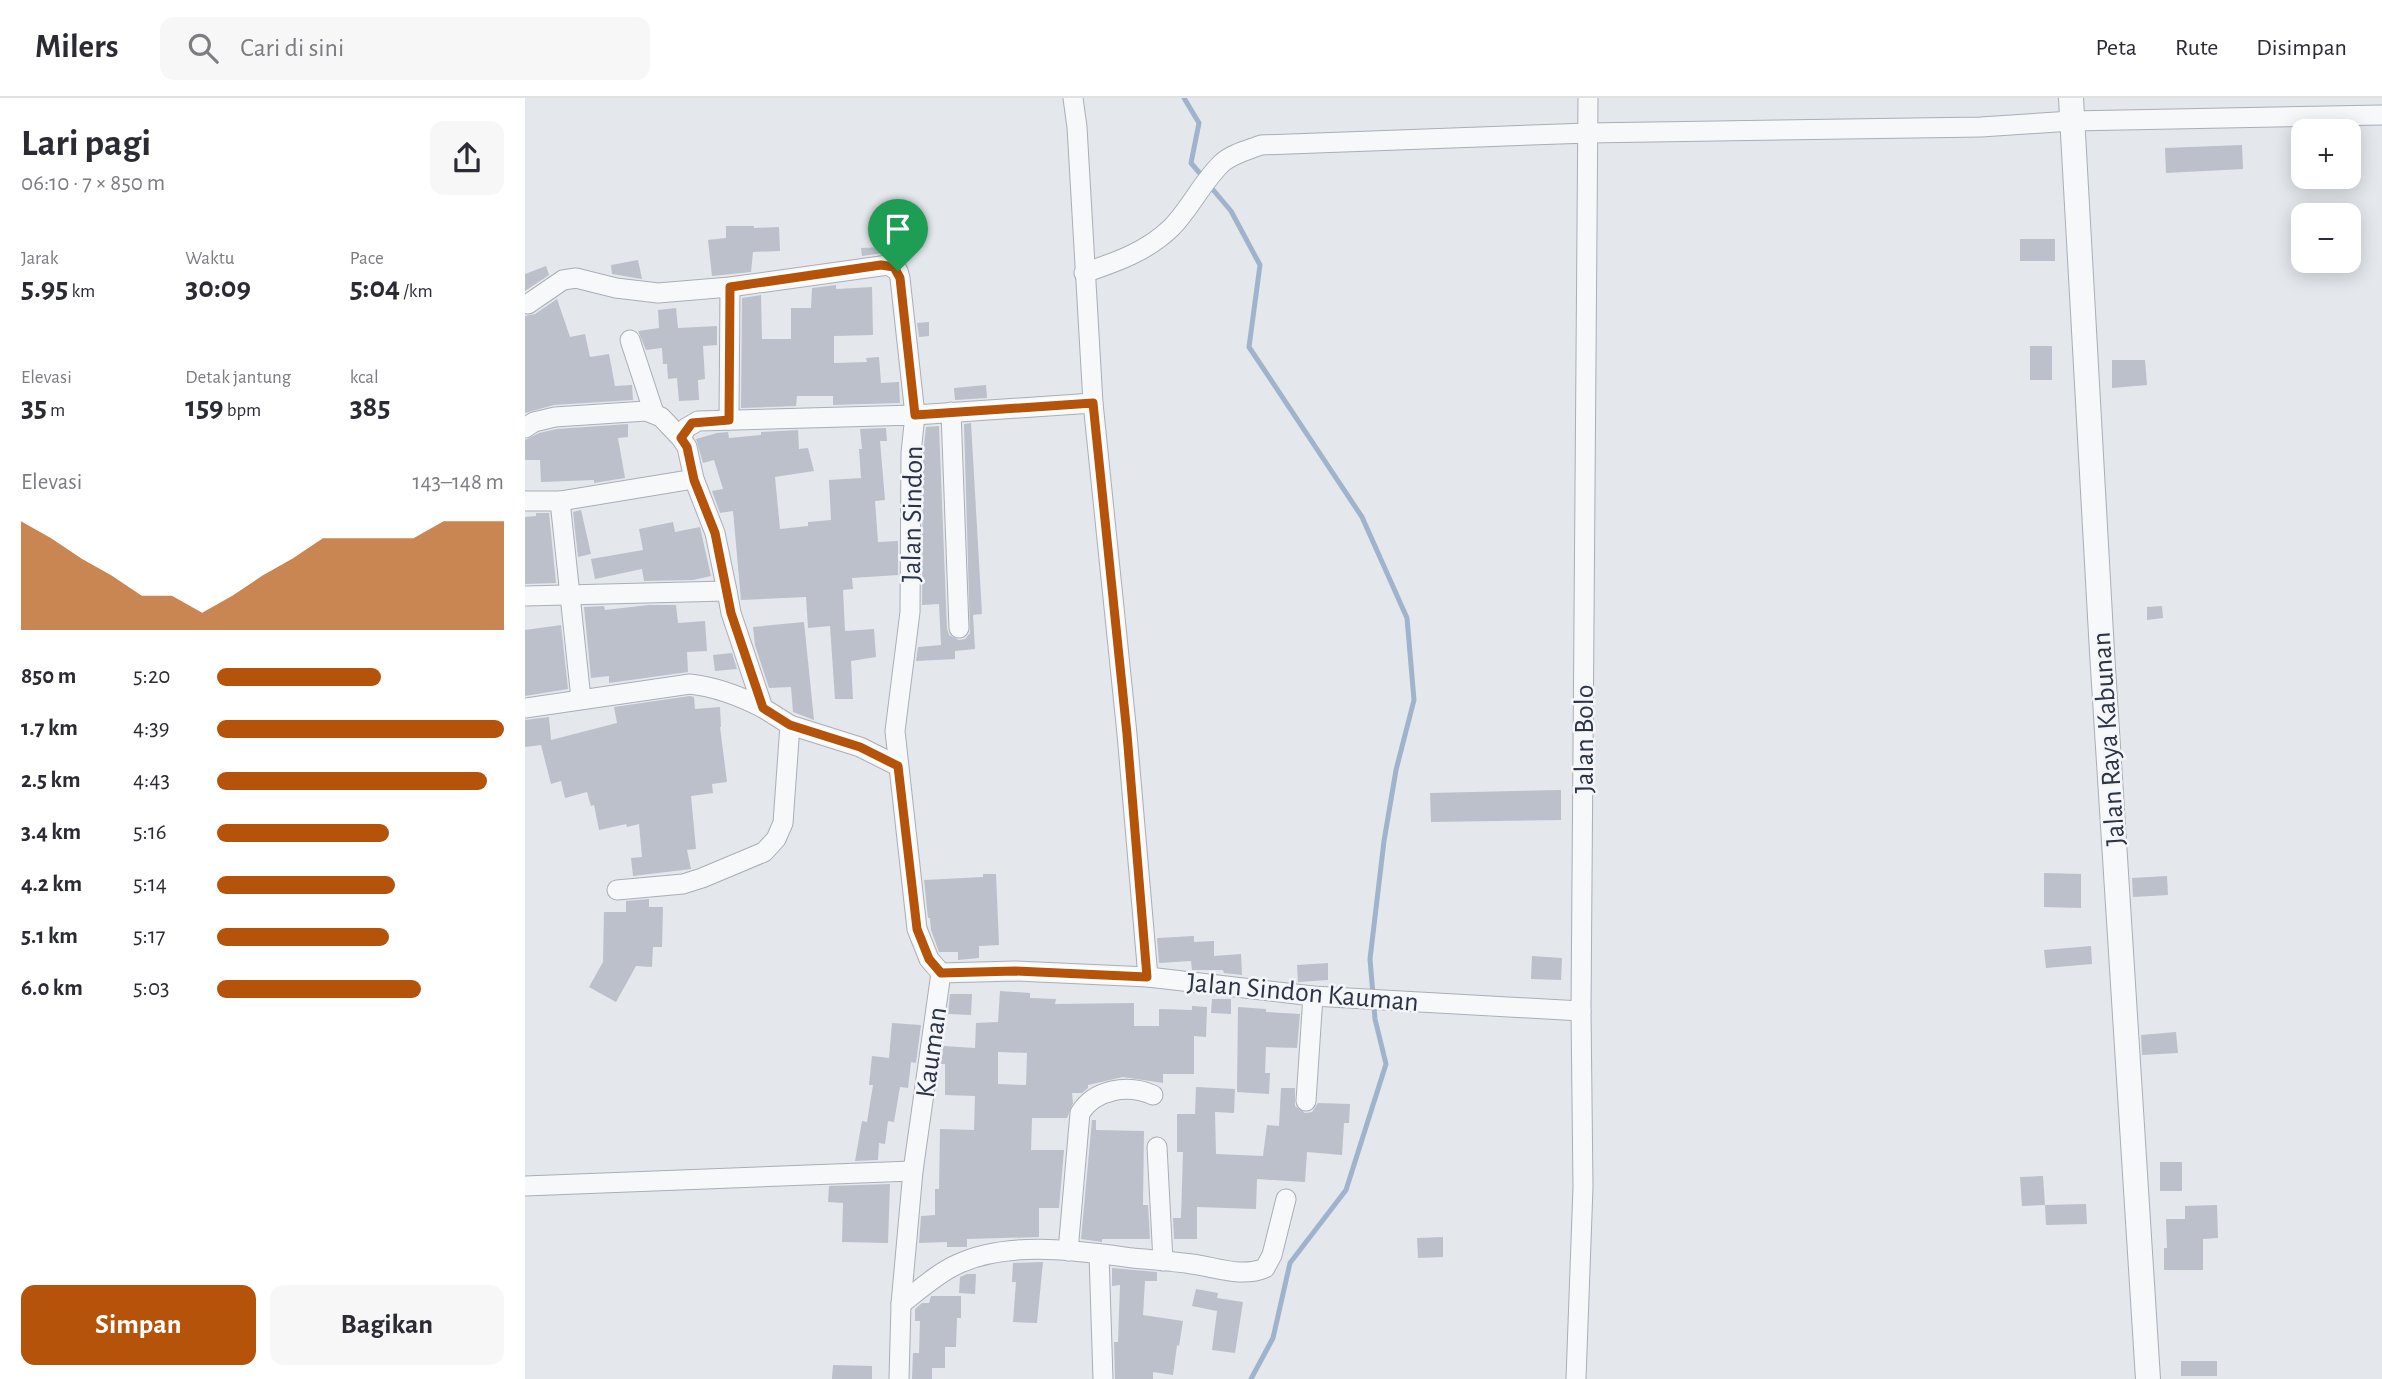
<!DOCTYPE html>
<html lang="id">
<head>
<meta charset="utf-8">
<style>
	body { margin:0; font-family:"Alegreya Sans",sans-serif; background:#f7f7f7; color:#2b2b33; height:100vh; display:flex; flex-direction:column; font-size:26px; white-space:nowrap }
	* { box-sizing:border-box; margin:0 }
	p { font-size:23px; color:#7c7c81 }
	.icon { flex:none; width:38px; height:38px; fill:none; stroke:currentColor; stroke-width:2; stroke-linecap:round; stroke-linejoin:round }
	.map { position:relative; flex:1; overflow:hidden }
	.panel { display:flex; flex-direction:column; background:#fff; width:525px }
	.panel>* { flex:none }
	.fabs { position:absolute; left:1766px; top:21px; display:grid; gap:14px }
	.fabs a { display:grid; place-items:center; width:70px; height:70px; border-radius:14px; background:#fff; box-shadow:0 4px 18px #0003; font-size:35px }
	.pin { position:absolute; display:grid; place-items:center; width:60px; height:60px; color:#fff; margin:-72px -30px; border-radius:50% 50% 50% 0; rotate:-45deg; box-shadow:0 0 7px #0007 }
	.pin .icon { rotate:45deg }
	.round { display:grid; place-items:center; flex:none; width:74px; height:74px; border-radius:14px; background:#f7f7f7 }
	.overview { display:flex; align-items:center; justify-content:space-between; height:119px; padding:0 21px }
	h1 { font-size:38px; font-weight:700; line-height:52px }
	.metrics { display:grid; grid-template-columns:repeat(3,1fr); gap:10px; height:119px; padding:7px 21px }
	.metrics div { display:grid; align-content:center }
	.metrics b { font-size:30px; font-weight:700 }
	.metrics small { font-size:19px; font-weight:400 }
	.metrics p { font-size:19px }
	.chart { height:196px; padding:14px 21px }
	.chart p { display:flex; justify-content:space-between }
	.chart svg { width:100%; height:126px; margin-top:7px; fill:#b45309; opacity:.7 }
	.button { display:flex; gap:14px; margin-top:auto; padding:14px 21px }
	.button a { flex:1; height:80px; border-radius:14px; background:#b45309; color:#fff; font-size:28px; font-weight:700; line-height:80px; text-align:center }
	.button a+a { background:#f7f7f7; color:#2b2b33 }
	ul { padding:0 21px; list-style:none; font-size:23px }
	li { display:grid; grid-template-columns:112px 84px 1fr; align-items:center; height:52px }
	li i { height:18px; border-radius:9px; background:#b45309 }
	header { display:flex; align-items:center; gap:42px; box-sizing:border-box; height:98px; padding:0 35px; background:#fff; border-bottom:2px solid #e1e1e2 }
	header strong { font-size:33px }
	nav { display:flex; gap:38px; margin-inline-start:auto; font-size:24px }
	.search { width:490px; height:63px; background:#f7f7f7; display:flex; align-items:center; gap:18px; box-sizing:border-box; padding:0 24px; border-radius:14px; color:#7c7c81; font-size:26px }
	main { display:flex; flex:1; min-height:0 }
	.map>svg:first-child { display:block }
	.lines { fill:none; stroke-linecap:round; stroke-linejoin:round }
	.stream { stroke:#9fb4cc; stroke-width:5 }
	.building { fill:#bbc0ca; fill-rule:evenodd }
	.minor-casing { stroke:#a9aeb7; stroke-width:21 }
	.tertiary-casing { stroke:#a9aeb7; stroke-width:26 }
	.minor { stroke:#f7f8fa; stroke-width:19 }
	.tertiary { stroke:#f7f8fa; stroke-width:24 }
	.route-casing { stroke:#fff; stroke-width:14 }
	.route { stroke:#b45309; stroke-width:9 }
	.labels { text-anchor:middle; stroke-width:5; stroke-linejoin:round; paint-order:stroke }
	.street-label { font-size:28px; fill:#2b3445; stroke:#f4f6f9 }
</style>
</head>
<body>
<header>
<strong>Milers</strong>
<div class="search"><svg class="icon" aria-label="search" viewBox="0 0 24 24"><circle cx="10" cy="10" r="6"/><path d="M15 15l6 6"/></svg>Cari di sini</div>
<nav><a>Peta</a><a>Rute</a><a>Disimpan</a></nav>
</header>
<main>
<section class="panel">
<div class="overview"><div><h1>Lari pagi</h1><p>06:10 · 7 × 850 m</p></div><a class="round"><svg class="icon" aria-label="share" viewBox="0 0 24 24"><path d="M12 15V3M7 8l5-5 5 5M5 13v7h14v-7"/></svg></a></div>
<div class="metrics">
<div><p>Jarak</p><b>5.95<small> km</small></b></div>
<div><p>Waktu</p><b>30:09</b></div>
<div><p>Pace</p><b>5:04<small> /km</small></b></div>
</div>
<div class="metrics">
<div><p>Elevasi</p><b>35<small> m</small></b></div>
<div><p>Detak jantung</p><b>159<small> bpm</small></b></div>
<div><p>kcal</p><b>385</b></div>
</div>
<div class="chart"><p><span>Elevasi</span>143–148 m</p>
<svg viewBox="0 0 160 44" preserveAspectRatio="none"><path d="M0 44V6L10 12L20 19L30 25L40 32L50 32L60 38L70 32L80 25L90 19L100 12L110 12L120 12L130 12L140 6L150 6L160 6V44z"/></svg>
</div>
<ul>
<li><b>850 m</b>5:20<i style="width:57%"></i></li>
<li><b>1.7 km</b>4:39<i style="width:100%"></i></li>
<li><b>2.5 km</b>4:43<i style="width:94%"></i></li>
<li><b>3.4 km</b>5:16<i style="width:60%"></i></li>
<li><b>4.2 km</b>5:14<i style="width:62%"></i></li>
<li><b>5.1 km</b>5:17<i style="width:60%"></i></li>
<li><b>6.0 km</b>5:03<i style="width:71%"></i></li>
</ul>
<div class="button"><a>Simpan</a><a>Bagikan</a></div>
</section>
<div class="map">
<svg width="1857" height="1281" viewBox="0 0 1857 1281">
	<rect width="100%" height="100%" fill="#e4e7ec"/>
	<g class="lines">
		<!-- stream -->
		<g class="stream">
			<polyline points="659,0 674,25 666,65 678,79"/>
			<polyline points="684,87 706,113 735,167 724,249 837,419 882,520 889,602 871,672 859,743 845,861 850,921 861,966 821,1092 765,1165 748,1240 726,1281"/>
		</g>
	</g>
	<!-- building -->
	<g class="building">
		<polygon points="1717,47 1718,71 1641,75 1640,50"/>
		<polygon points="201,128 229,128 229,130 254,129 255,153 228,154 226,174 187,178 183,142 201,140"/>
		<rect x="1495" y="141" width="35" height="22"/>
		<polygon points="357,149 358,155 337,158 336,150"/>
		<polygon points="113,162 117,181 87,176 86,167"/>
		<polygon points="21,168 24,177 0,193 0,176"/>
		<polygon points="311,187 311,191 347,189 348,237 309,238 309,265 342,264 341,260 354,259 356,285 374,284 375,305 308,307 308,298 272,298 271,308 216,310 217,200 236,197 237,241 266,241 266,210 286,210 287,190"/>
		<polygon points="32,201 45,239 60,236 65,259 84,256 90,288 107,287 108,302 29,307 0,315 0,218 10,216"/>
		<polygon points="151,210 153,230 192,228 192,247 178,248 180,281 173,282 174,302 154,303 152,280 143,281 142,266 138,266 137,250 121,252 113,233 134,230 133,212"/>
		<polygon points="404,224 404,238 394,239 392,225"/>
		<rect x="1505" y="248" width="22" height="34"/>
		<polygon points="1587,262 1620,262 1622,287 1587,290"/>
		<polygon points="461,287 462,300 430,302 429,290"/>
		<polygon points="446,325 457,516 448,517 450,551 430,553 430,561 391,563 393,549 416,547 414,506 397,507 398,356 401,329 414,328 422,531 424,537 434,542 440,541 445,535 439,326"/>
		<polygon points="103,326 103,339 93,340 100,380 69,385 69,382 16,384 15,362 0,362 0,342 14,335 32,331"/>
		<polygon points="361,330 362,343 355,343 360,402 350,403 353,444 373,443 373,477 327,480 328,491 318,492 320,533 349,531 351,559 326,563 328,601 310,601 305,528 283,530 281,499 216,502 208,413 195,415 187,393 198,391 189,362 178,365 171,341 192,335 203,334 204,340 236,337 236,334 273,332 274,351 283,350 289,373 250,379 255,431 283,428 283,424 306,422 304,382 336,380 334,351 337,351 335,331"/>
		<polygon points="56,412 66,456 53,459 48,414"/>
		<polygon points="11,415 24,415 31,485 0,486 0,419 11,418"/>
		<polygon points="148,424 150,434 175,429 186,478 168,482 119,483 117,471 70,481 66,461 118,452 114,431"/>
		<polygon points="124,507 151,507 153,525 180,523 182,553 162,554 163,574 84,585 84,578 66,580 59,509 79,508 80,512"/>
		<polygon points="1637,508 1638,520 1622,522 1622,509"/>
		<polygon points="279,524 289,622 268,614 266,589 244,590 230,547 228,529"/>
		<polygon points="36,527 43,591 0,598 0,532"/>
		<polygon points="207,555 212,571 190,573 188,557"/>
		<polygon points="165,598 169,599 170,611 195,609 196,629 195,629 202,684 187,686 188,695 166,698 171,751 162,752 166,771 108,778 106,760 117,759 114,726 102,729 101,726 74,732 69,707 66,708 62,694 40,700 36,683 26,686 16,647 0,649 0,622 24,619 26,642 92,625 89,609"/>
		<polygon points="1036,692 1036,722 906,724 905,695"/>
		<polygon points="1519,775 1556,776 1556,810 1519,809"/>
		<polygon points="458,776 471,776 474,847 454,848 454,860 433,862 433,854 414,854 406,832 405,820 403,820 399,782 458,779"/>
		<polygon points="1642,778 1643,797 1608,799 1607,780"/>
		<polygon points="124,801 124,809 138,809 137,849 128,849 127,869 111,868 91,904 64,889 78,864 79,814 101,814 101,803"/>
		<polygon points="669,838 669,844 689,843 689,858 716,856 717,877 699,875 698,872 667,872 666,863 634,865 632,840"/>
		<polygon points="1566,848 1567,866 1521,870 1519,852"/>
		<polygon points="1007,858 1037,860 1036,882 1006,881"/>
		<polygon points="803,865 803,882 773,884 772,867"/>
		<path d="M 475,893 L 505,895 L 505,900 L 531,901 L 530,906 L 609,905 L 609,928 L 634,928 L 634,911 L 667,912 L 667,908 L 682,909 L 681,939 L 669,938 L 669,976 L 638,976 L 638,985 L 598,979 L 563,987 L 563,990 L 557,995 L 547,995 L 548,1005 L 542,1020 L 507,1020 L 506,1052 L 539,1052 L 534,1110 L 514,1110 L 514,1139 L 442,1141 L 442,1149 L 422,1149 L 422,1144 L 394,1145 L 396,1118 L 410,1117 L 410,1091 L 414,1091 L 415,1031 L 449,1032 L 450,998 L 420,997 L 420,966 L 416,966 L 418,948 L 450,950 L 451,925 L 473,924 ZM 473,954 L 502,955 L 501,987 L 473,986 Z"/>
		<polygon points="425,896 447,896 446,917 423,916"/>
		<polygon points="687,901 706,901 706,916 686,915"/>
		<polygon points="713,909 741,911 741,914 775,916 772,950 741,949 740,975 745,975 744,996 712,994"/>
		<polygon points="367,925 396,927 391,965 386,964 383,990 375,989 369,1024 363,1023 360,1046 354,1045 353,1062 330,1063 337,1023 342,1024 348,987 344,987 347,958 364,960"/>
		<polygon points="1651,934 1653,955 1617,957 1616,937"/>
		<polygon points="671,989 710,991 709,1015 690,1014 691,1056 738,1058 742,1027 754,1028 756,990 770,990 770,1008 780,1015 787,1014 793,1005 825,1006 824,1025 819,1025 817,1057 782,1054 780,1084 732,1081 731,1111 672,1109 672,1141 649,1141 648,1120 656,1120 658,1054 652,1054 652,1016 670,1016"/>
		<polygon points="567,1022 571,1022 571,1032 619,1033 618,1107 623,1107 625,1141 577,1141 577,1144 556,1141"/>
		<rect x="1635" y="1064" width="22" height="29"/>
		<polygon points="1518,1078 1520,1107 1497,1108 1495,1079"/>
		<polygon points="365,1086 363,1145 317,1144 318,1105 303,1104 304,1088"/>
		<polygon points="1561,1106 1562,1126 1521,1127 1520,1107"/>
		<polygon points="1692,1107 1693,1140 1678,1141 1678,1172 1639,1172 1639,1150 1642,1150 1641,1121 1660,1121 1660,1108"/>
		<polygon points="918,1139 918,1159 893,1160 892,1140"/>
		<polygon points="518,1164 512,1225 488,1224 491,1184 487,1184 488,1165"/>
		<polygon points="587,1170 632,1174 632,1183 620,1183 618,1217 658,1223 654,1248 652,1247 648,1277 628,1274 628,1281 590,1281 589,1244 593,1244 595,1187 587,1188"/>
		<polygon points="442,1176 451,1176 450,1196 434,1195 435,1179"/>
		<polygon points="671,1191 693,1195 692,1200 718,1204 710,1255 687,1252 692,1213 667,1208"/>
		<polygon points="406,1198 436,1198 436,1220 432,1220 431,1249 420,1249 420,1270 407,1270 407,1281 387,1281 388,1255 394,1255 395,1223 390,1223 390,1211 397,1205 404,1205"/>
		<rect x="1656" y="1263" width="36" height="15"/>
		<polygon points="308,1267 347,1268 347,1281 307,1281"/>
	</g>
	<g class="lines">
		<defs>
			<g id="minor">
				<polyline points="548,0 552,29 568,305 602,636 623,879"/>
				<path d="M 559,175 C 591,164 621,154 646,130 C 665,111 677,84 697,65 C 707,56 723,52 736,47 L 1063,35 L 1456,29 L 1547,23 L 1857,17"/>
				<polyline points="3,206 38,182 51,180 91,190 133,195 205,189 363,167 373,173 375,180 390,317 568,305"/>
				<polyline points="105,242 129,315"/>
				<polyline points="426,314 434,530"/>
				<polyline points="204,322 205,189"/>
				<polyline points="0,330 9,324 30,319 121,313 136,319 156,340"/>
				<polyline points="169,381 190,435 202,493"/>
				<polyline points="0,403 35,403 169,381 162,349 156,340 161,330 173,323 390,317 386,355 385,514 370,633 392,831 404,861 416,875 388,1073 376,1206 374,1281"/>
				<polyline points="35,403 56,601"/>
				<polyline points="0,498 202,493 206,515 238,610 265,627 335,649 373,668"/>
				<path d="M 0,610 L 165,586 C 191,589 215,598 238,610"/>
				<polyline points="92,792 158,786 177,780 239,754 251,741 258,725 265,627"/>
				<polyline points="416,875 490,873 623,879 788,898 1056,913"/>
				<polyline points="781,1003 788,898"/>
				<polyline points="632,1049 638,1163"/>
				<polyline points="0,1088 388,1073"/>
				<path d="M 543,1153 L 555,1015 C 570,991 603,986 628,997"/>
				<polyline points="574,1156 578,1281"/>
				<path d="M 376,1206 C 393,1193 414,1174 433,1166 C 484,1142 554,1153 608,1160 C 627,1162 647,1163 667,1166 C 691,1169 716,1180 740,1170 L 747,1157 L 761,1101"/>
				<polyline points="1051,1281 1058,1089 1056,913 1063,0"/>
			</g>
			<polyline id="tertiary" points="1546,0 1577,554 1623,1281"/>
		</defs>
		<!-- minor casing -->
		<use href="#minor" class="minor-casing"/>
		<!-- tertiary casing -->
		<use href="#tertiary" class="tertiary-casing"/>
		<!-- minor -->
		<use href="#minor" class="minor"/>
		<!-- tertiary -->
		<use href="#tertiary" class="tertiary"/>
	</g>
	<g class="lines">
		<defs>
			<polygon id="route" points="356,167 369,169 375,180 390,317 568,305 602,636 622,879 490,873 416,875 404,861 392,831 373,668 335,649 265,627 238,610 206,515 190,435 169,382 162,349 156,340 167,325 204,322 205,189"/>
		</defs>
		<!-- route casing -->
		<use href="#route" class="route-casing"/>
		<!-- route -->
		<use href="#route" class="route"/>
	</g>
	<g class="labels">
		<!-- street labels -->
		<g class="street-label">
			<text transform="translate(386 416) rotate(-89)" y="10">Jalan Sindon</text>
			<text transform="translate(1058 641) rotate(-90)" y="10">Jalan Bolo</text>
			<text transform="translate(1582 641) rotate(-94)" y="10">Jalan Raya Kabunan</text>
			<text transform="translate(778 893) rotate(5)" y="10">Jalan Sindon Kauman</text>
			<text transform="translate(405 954) rotate(-82)" y="10">Kauman</text>
		</g>
	</g>
</svg>
<div class="fabs">
<a>+</a>
<a>−</a>
</div>
<div class="pin" style="left:373px;top:173px;background:#1e9e55"><svg class="icon" aria-label="arrive" viewBox="0 0 24 24"><path d="M6 21V4h12l-3 4 3 4H6"/></svg></div>
</div>
</main>
</body>
</html>
